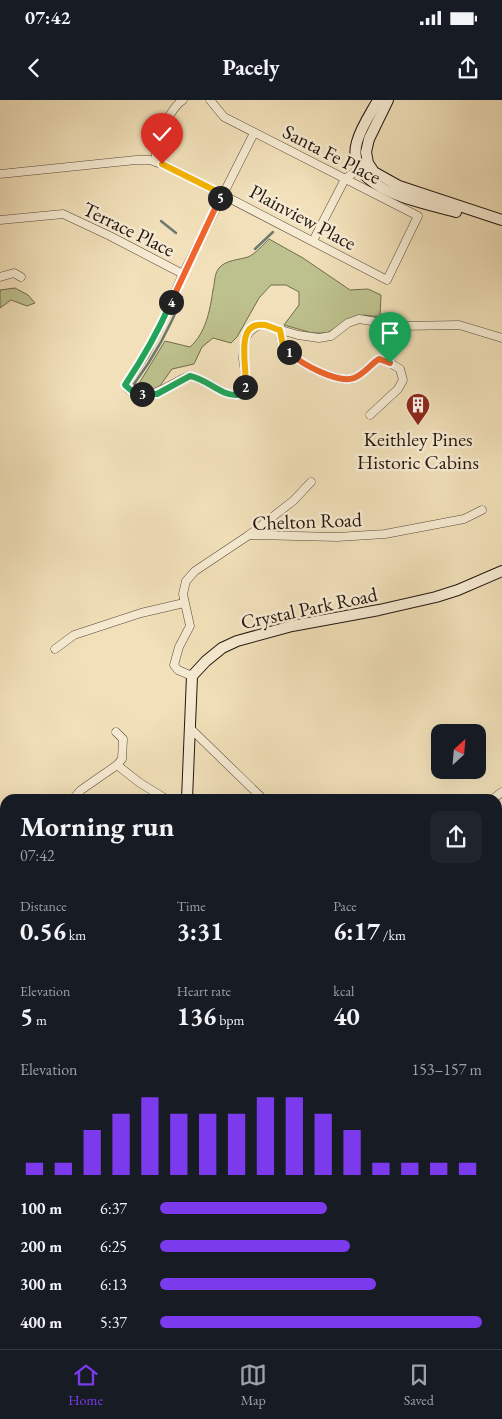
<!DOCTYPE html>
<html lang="en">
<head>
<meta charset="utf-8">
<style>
	body { margin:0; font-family:"EB Garamond",serif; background:#20242c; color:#f1f3f6; height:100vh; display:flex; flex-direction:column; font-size:19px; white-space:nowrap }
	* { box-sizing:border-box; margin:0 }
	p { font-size:16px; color:#9ea1a6 }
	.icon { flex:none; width:28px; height:28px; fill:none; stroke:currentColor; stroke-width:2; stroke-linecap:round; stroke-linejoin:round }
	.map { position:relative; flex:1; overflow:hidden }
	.details { position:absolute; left:0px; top:694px; width:502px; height:556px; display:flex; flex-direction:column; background:#171b24; border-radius:15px 15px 0 0; box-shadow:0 5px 20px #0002 }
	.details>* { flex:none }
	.needle { width:32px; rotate:26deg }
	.tools { position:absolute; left:431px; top:624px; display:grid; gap:10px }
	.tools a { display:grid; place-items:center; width:55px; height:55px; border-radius:10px; background:#171b24; box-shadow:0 5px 20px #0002; font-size:25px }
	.pin { position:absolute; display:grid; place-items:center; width:42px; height:42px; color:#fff; margin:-51px -21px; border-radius:50% 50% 50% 0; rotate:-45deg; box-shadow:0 0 5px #0007 }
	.pin .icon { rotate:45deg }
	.km { position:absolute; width:25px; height:25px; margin:-12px; border-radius:50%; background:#222; color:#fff; font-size:14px; line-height:25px; text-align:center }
	.round { display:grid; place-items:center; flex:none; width:52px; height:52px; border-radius:10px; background:#20242c }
	.headline { display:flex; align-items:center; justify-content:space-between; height:85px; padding:0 20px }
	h1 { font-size:28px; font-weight:700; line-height:38px }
	.figures { display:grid; grid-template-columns:repeat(3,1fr); gap:8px; height:85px; padding:5px 20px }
	.figures div { display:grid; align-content:center }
	.figures b { font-size:25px; font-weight:700 }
	.figures small { font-size:14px; font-weight:400 }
	.figures p { font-size:14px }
	.chart { height:140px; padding:10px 20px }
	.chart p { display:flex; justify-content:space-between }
	.chart svg { width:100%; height:90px; margin-top:5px; stroke:#7c3aed; stroke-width:6 }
	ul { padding:0 20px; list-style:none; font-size:16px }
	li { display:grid; grid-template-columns:80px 60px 1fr; align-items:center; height:38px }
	li i { height:12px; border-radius:6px; background:#7c3aed }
	.status { display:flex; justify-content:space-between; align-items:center; height:35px; padding:0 25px; background:#171b24; direction:ltr }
	.status svg { height:14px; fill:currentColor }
	header { display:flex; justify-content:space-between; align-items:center; height:65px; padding:0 20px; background:#171b24; font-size:22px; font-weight:700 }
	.tab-bar { display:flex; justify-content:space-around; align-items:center; height:70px; border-top:1px solid #363941; background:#171b24; font-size:14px; color:#9ea1a6 }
	.tab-bar a { display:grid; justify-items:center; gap:2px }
	.tab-bar .active { color:#7c3aed }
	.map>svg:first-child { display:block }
	.green { fill:#bdc18d; stroke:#706b4e }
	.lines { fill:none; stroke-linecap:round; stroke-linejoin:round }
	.stream { stroke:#6b7a71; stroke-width:2.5 }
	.street-casing { stroke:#56483a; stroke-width:9 }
	.secondary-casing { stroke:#23150f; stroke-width:12 }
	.street { stroke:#f6ebd2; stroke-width:8 }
	.secondary { stroke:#f6ebd2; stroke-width:10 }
	.split-1-casing { stroke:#fff; stroke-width:10 }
	.split-2-casing { stroke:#fff; stroke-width:10 }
	.split-3-casing { stroke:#fff; stroke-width:10 }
	.split-4-casing { stroke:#fff; stroke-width:10 }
	.split-5-casing { stroke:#fff; stroke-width:10 }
	.split-6-casing { stroke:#fff; stroke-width:10 }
	.split-1 { stroke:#f0652b; stroke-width:6 }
	.split-2 { stroke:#f5b400; stroke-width:6 }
	.split-3 { stroke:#22a559; stroke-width:6 }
	.split-4 { stroke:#22a559; stroke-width:6 }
	.split-5 { stroke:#f0652b; stroke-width:6 }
	.split-6 { stroke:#f5b400; stroke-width:6 }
	.labels { text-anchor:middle; stroke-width:5; stroke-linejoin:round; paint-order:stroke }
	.street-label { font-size:20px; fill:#23150f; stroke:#f6ebd2 }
	.poi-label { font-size:20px; fill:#23150f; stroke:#f6ebd2 }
</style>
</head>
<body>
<div class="status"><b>07:42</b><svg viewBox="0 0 49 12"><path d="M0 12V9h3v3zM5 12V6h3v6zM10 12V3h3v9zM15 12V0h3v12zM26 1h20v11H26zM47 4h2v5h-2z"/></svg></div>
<header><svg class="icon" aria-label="back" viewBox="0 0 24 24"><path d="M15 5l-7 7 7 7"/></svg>Pacely<svg class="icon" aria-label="share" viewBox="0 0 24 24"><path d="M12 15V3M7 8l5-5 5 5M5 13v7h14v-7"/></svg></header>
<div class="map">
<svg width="502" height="1249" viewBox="0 0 502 1249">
	<rect width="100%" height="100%" fill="#f1e0b9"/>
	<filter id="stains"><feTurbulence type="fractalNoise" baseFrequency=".004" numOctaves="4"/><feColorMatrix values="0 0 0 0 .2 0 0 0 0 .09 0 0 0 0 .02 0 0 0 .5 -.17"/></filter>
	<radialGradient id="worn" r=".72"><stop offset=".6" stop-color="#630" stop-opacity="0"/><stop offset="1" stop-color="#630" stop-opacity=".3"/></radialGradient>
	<!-- green -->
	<g class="green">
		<path d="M 269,139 L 303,158 L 350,190 L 368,189 L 381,195 L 380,217 L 364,215 L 350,219 L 327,233 L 312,233 L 284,225 L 299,205 L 299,192 L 286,185 L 271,185 L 259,198 L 237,237 L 231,243 L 213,238 L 202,247 L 194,264 L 172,269 L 157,290 L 145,289 L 138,285 L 165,241 L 190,247 C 206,233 210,210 213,190 C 215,183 214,174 219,168 C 226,160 238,160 248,157 C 255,154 263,145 269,139 Z"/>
		<polygon points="15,188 28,195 35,203 27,206 11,200 0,208 0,190"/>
		<polygon points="5,1231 5,1245 130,1245 128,1249 0,1249 0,1241"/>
	</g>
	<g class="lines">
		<!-- stream -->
		<g class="stream">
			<polyline points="161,121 176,133"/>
			<polyline points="255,149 273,132"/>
			<path d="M 134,284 C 154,257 170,228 182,197"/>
		</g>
		<defs>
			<g id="street">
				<path d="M 254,33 L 183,174 L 159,228 L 145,255 L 125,285 C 143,309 170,283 189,276 C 207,279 221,296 237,295 L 245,286 L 246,279 L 243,258 L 245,239 L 249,232 L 257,226 L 264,225 L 298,235 L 319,238 L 331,236 L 348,223 L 359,219 L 402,226 L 459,225 L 502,238"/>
				<path d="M 156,62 C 156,57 155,51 157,46 C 160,33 172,6 183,0"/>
				<polyline points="0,74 136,60 150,60 167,66 387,180 418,116 224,17 210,0"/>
				<polyline points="0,120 63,114 110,136 183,174"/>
				<polyline points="313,141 345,79 364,65"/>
				<polyline points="0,177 14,173 21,177"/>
				<path d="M 280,230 C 281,235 281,242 283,246 C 291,260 335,282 351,279 C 361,277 370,265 379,259 L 390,263 L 400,269 L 403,280 L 398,289 L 370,315"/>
				<polyline points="249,435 293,401 311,382"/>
				<polyline points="55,549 74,535 141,513 184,503"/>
				<polyline points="192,576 178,570 174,565 179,547 190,526 183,494 186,481 195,471 249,435 337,437 385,434 464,419 482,410"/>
				<polyline points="190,628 263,699"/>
				<polyline points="117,665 140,683 166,699"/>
				<polyline points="73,699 81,690 117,665 122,659 123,639 116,632"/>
				<polyline points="493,699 502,692"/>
				<polyline points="498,770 502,768"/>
				<polyline points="498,924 502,929"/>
				<polyline points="498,968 502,958"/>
				<polyline points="0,1166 5,1154"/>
				<polyline points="498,1174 502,1169"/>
				<polyline points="396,1245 398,1249"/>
				<polyline points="183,1249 185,1245"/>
				<polyline points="336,1249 346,1245"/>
			</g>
			<g id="secondary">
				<path d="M 378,0 C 371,13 361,27 357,42 C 343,90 425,103 456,112"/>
				<polyline points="388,0 369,39 366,52 368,63 374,72 399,86 502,120"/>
				<polyline points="187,699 192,576 206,561 222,548 237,541 292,526 379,510 436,497 458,490 502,471"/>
				<polyline points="0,1046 5,1043"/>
			</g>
		</defs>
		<!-- street casing -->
		<use href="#street" class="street-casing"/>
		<!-- secondary casing -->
		<use href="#secondary" class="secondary-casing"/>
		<!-- street -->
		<use href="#street" class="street"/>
		<!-- secondary -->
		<use href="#secondary" class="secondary"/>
	</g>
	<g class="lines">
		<defs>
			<path id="split-1" d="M 289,252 C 301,264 338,284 354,278 C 364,274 370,265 379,259 L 390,263"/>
			<path id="split-2" d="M 245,287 C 249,272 232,220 265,225 C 270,226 275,229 280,230 L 283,246 L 289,252"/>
			<path id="split-3" d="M 142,294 L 157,294 L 190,276 C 207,279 221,296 237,295 L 245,287"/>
			<path id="split-4" d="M 142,294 L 133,292 L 125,285 C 143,258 158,232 171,202"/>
			<polyline id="split-5" points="171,202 220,98"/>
			<polyline id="split-6" points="162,64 222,94 220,98"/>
		</defs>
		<!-- split-1 casing -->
		<use href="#split-1" class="split-1-casing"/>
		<!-- split-2 casing -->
		<use href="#split-2" class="split-2-casing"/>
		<!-- split-3 casing -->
		<use href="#split-3" class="split-3-casing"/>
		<!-- split-4 casing -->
		<use href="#split-4" class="split-4-casing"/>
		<!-- split-5 casing -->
		<use href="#split-5" class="split-5-casing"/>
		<!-- split-6 casing -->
		<use href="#split-6" class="split-6-casing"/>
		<!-- split-1 -->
		<use href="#split-1" class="split-1"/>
		<!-- split-2 -->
		<use href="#split-2" class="split-2"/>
		<!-- split-3 -->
		<use href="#split-3" class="split-3"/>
		<!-- split-4 -->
		<use href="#split-4" class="split-4"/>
		<!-- split-5 -->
		<use href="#split-5" class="split-5"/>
		<!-- split-6 -->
		<use href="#split-6" class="split-6"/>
	</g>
	<!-- icons -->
	<defs>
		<symbol id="building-pin" viewBox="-11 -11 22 30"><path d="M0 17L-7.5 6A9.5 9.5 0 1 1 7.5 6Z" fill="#8f2418" stroke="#f6ebd2"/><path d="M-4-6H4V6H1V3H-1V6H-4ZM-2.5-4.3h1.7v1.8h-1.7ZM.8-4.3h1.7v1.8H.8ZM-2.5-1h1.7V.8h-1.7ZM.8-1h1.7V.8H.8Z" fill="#fff"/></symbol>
	</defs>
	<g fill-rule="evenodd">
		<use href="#building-pin" x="404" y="291" width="28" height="38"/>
	</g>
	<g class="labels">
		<!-- street labels -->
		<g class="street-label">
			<text transform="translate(332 54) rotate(27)" y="7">Santa Fe Place</text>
			<text transform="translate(303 117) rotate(28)" y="7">Plainview Place</text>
			<text transform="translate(129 129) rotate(26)" y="7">Terrace Place</text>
			<text transform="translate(307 421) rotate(-2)" y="7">Chelton Road</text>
			<text transform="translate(309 508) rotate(-12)" y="7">Crystal Park Road</text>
		</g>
		<!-- poi labels -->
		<g class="poi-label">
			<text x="418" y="346">Keithley Pines<tspan x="418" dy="23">Historic Cabins</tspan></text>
		</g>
	</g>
	<rect width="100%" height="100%" filter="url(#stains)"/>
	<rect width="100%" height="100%" fill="url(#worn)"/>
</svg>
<div class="tools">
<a><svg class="needle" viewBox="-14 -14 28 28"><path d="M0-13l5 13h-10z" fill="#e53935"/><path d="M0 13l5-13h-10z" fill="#9ea1a6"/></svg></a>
</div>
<div class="pin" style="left:390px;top:263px;background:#1e9e55"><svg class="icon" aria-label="arrive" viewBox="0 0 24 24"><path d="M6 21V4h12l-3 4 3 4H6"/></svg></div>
<div class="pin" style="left:162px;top:64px;background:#d93025"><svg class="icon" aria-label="check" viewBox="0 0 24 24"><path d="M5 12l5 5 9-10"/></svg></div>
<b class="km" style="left:289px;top:252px">1</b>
<b class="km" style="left:245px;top:287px">2</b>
<b class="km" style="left:142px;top:294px">3</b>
<b class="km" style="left:171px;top:202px">4</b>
<b class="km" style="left:220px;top:98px">5</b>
<section class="details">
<div class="headline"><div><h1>Morning run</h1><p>07:42</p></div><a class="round"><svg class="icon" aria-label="share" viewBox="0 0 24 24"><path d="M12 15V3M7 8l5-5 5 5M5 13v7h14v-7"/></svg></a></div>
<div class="figures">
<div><p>Distance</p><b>0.56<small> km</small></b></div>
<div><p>Time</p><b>3:31</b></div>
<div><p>Pace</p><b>6:17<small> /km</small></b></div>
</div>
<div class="figures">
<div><p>Elevation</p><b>5<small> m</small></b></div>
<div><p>Heart rate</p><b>136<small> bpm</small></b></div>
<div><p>kcal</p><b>40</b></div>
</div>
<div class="chart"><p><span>Elevation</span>153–157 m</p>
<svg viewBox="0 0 160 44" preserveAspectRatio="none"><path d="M5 44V38M15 44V38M25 44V22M35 44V14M45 44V6M55 44V14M65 44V14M75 44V14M85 44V6M95 44V6M105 44V14M115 44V22M125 44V38M135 44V38M145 44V38M155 44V38"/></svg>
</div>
<ul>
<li><b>100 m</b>6:37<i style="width:52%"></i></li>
<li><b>200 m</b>6:25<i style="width:59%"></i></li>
<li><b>300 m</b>6:13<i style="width:67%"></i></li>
<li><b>400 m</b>5:37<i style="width:100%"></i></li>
</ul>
</section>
</div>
<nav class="tab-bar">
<a class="active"><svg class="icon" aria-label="home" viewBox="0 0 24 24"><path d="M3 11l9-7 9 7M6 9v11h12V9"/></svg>Home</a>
<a><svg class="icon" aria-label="map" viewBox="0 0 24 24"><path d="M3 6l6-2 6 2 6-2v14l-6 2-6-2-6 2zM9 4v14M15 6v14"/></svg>Map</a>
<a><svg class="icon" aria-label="saved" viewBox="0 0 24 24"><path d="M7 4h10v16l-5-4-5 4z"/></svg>Saved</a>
</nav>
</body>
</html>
